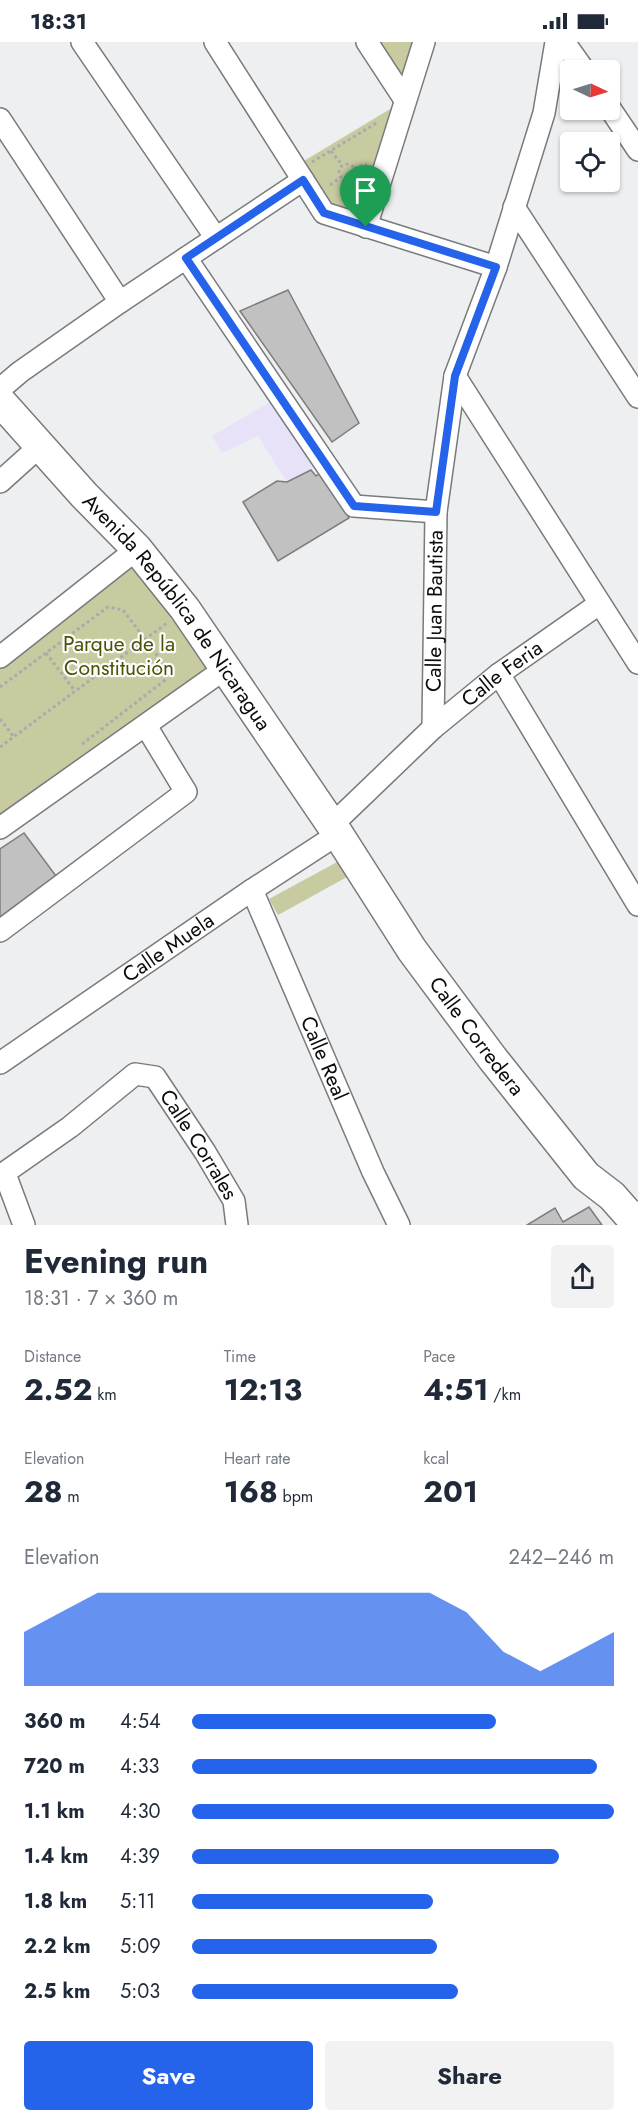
<!DOCTYPE html>
<html lang="en">
<head>
<meta charset="utf-8">
<style>
	body { margin:0; font-family:Jost,sans-serif; background:#f2f2f3; color:#1f2937; height:100vh; display:flex; flex-direction:column; font-size:22px; white-space:nowrap }
	* { box-sizing:border-box; margin:0 }
	p { font-size:20px; color:#747a83 }
	.icon { flex:none; width:33px; height:33px; fill:none; stroke:currentColor; stroke-width:2; stroke-linecap:round; stroke-linejoin:round }
	.map { position:relative; height:1183px; overflow:hidden }
	.details { display:flex; flex-direction:column; background:#fff; flex:1 }
	.details>* { flex:none }
	.needle { width:39px; rotate:94deg }
	.controls { position:absolute; left:560px; top:18px; display:grid; gap:12px }
	.controls a { display:grid; place-items:center; width:60px; height:60px; border-radius:6px; background:#fff; box-shadow:0 2px 4px #0004; font-size:30px }
	.pin { position:absolute; display:grid; place-items:center; width:51px; height:51px; color:#fff; margin:-62px -26px; border-radius:50% 50% 50% 0; rotate:-45deg; box-shadow:0 0 6px #0007 }
	.pin .icon { rotate:45deg }
	.round { display:grid; place-items:center; flex:none; width:63px; height:63px; border-radius:6px; background:#f2f2f3 }
	.headline { display:flex; align-items:center; justify-content:space-between; height:102px; padding:0 24px }
	h1 { font-size:33px; font-weight:700; line-height:45px }
	.figures { display:grid; grid-template-columns:repeat(3,1fr); gap:9px; height:102px; padding:6px 24px }
	.figures div { display:grid; align-content:center }
	.figures b { font-size:30px; font-weight:700 }
	.figures small { font-size:16px; font-weight:400 }
	.figures p { font-size:16px }
	.chart { height:168px; padding:12px 24px }
	.chart p { display:flex; justify-content:space-between }
	.chart svg { width:100%; height:108px; margin-top:6px; fill:#2563eb; opacity:.7 }
	.button { display:flex; gap:12px; margin-top:auto; padding:12px 24px }
	.button a { flex:1; height:69px; border-radius:6px; background:#2563eb; color:#fff; font-size:24px; font-weight:700; line-height:69px; text-align:center }
	.button a+a { background:#f2f2f3; color:#1f2937 }
	ul { padding:0 24px; list-style:none; font-size:20px }
	li { display:grid; grid-template-columns:96px 72px 1fr; align-items:center; height:45px }
	li i { height:15px; border-radius:8px; background:#2563eb }
	.status { display:flex; justify-content:space-between; align-items:center; height:42px; padding:0 30px; background:#fff; direction:ltr }
	.status svg { height:16px; fill:currentColor }
	.map>svg:first-child { display:block }
	.education { fill:#e7e2f8 }
	.green { fill:#c7cb9f }
	.building { fill:#c1c1c2; stroke:#7c7c7e; stroke-width:1.5 }
	.lines { fill:none; stroke-linecap:round; stroke-linejoin:round }
	.street-casing { stroke:#797a7b; stroke-width:24 }
	.secondary-casing { stroke:#797a7b; stroke-width:33 }
	.path { stroke:#aaabac; stroke-width:3; stroke-dasharray:3 3; stroke-linecap:butt }
	.street { stroke:#fff; stroke-width:21 }
	.secondary { stroke:#fff; stroke-width:30 }
	.route-casing { stroke:#fff; stroke-width:12 }
	.route { stroke:#2563eb; stroke-width:8 }
	.labels { text-anchor:middle; stroke-width:4.5; stroke-linejoin:round; paint-order:stroke }
	.street-label { font-size:21px; fill:#0c0c0d; stroke:#fbfdfe }
	.park-label { font-size:21px; fill:#4e5100; stroke:#fbfdfe }
</style>
</head>
<body>
<div class="status"><b>18:31</b><svg viewBox="0 0 49 12"><path d="M0 12V9h3v3zM5 12V6h3v6zM10 12V3h3v9zM15 12V0h3v12zM26 1h20v11H26zM47 4h2v5h-2z"/></svg></div>
<div class="map">
<svg width="638" height="1183" viewBox="0 0 638 1183">
	<rect width="100%" height="100%" fill="#eeeff1"/>
	<!-- education -->
	<polygon class="education" points="272,359 314,425 287,440 258,394 222,411 212,394"/>
	<!-- green -->
	<g class="green">
		<polygon points="367,0 424,0 366,185 324,171 294,125 405,58"/>
		<polygon points="136,510 226,626 0,786 0,615"/>
		<polygon points="339,819 347,835 278,873 269,857"/>
	</g>
	<!-- building -->
	<g class="building">
		<polygon points="288,248 359,381 332,400 240,269"/>
		<polygon points="311,428 316,434 324,428 349,476 278,519 243,460 277,439 287,440"/>
		<polygon points="24,791 59,838 0,881 0,807"/>
		<polygon points="589,1165 602,1183 527,1183 555,1166 563,1180"/>
	</g>
	<g class="lines">
		<defs>
			<g id="street">
				<polyline points="82,0 216,196"/>
				<polyline points="215,0 324,171 496,225"/>
				<polyline points="367,0 405,58"/>
				<polyline points="564,0 584,28"/>
				<polyline points="609,65 638,108"/>
				<polyline points="0,77 120,260"/>
				<polyline points="514,165 638,355"/>
				<polyline points="366,185 424,0"/>
				<polyline points="186,216 354,464 436,470"/>
				<polyline points="455,334 638,621"/>
				<polyline points="0,347 20,330 120,260 303,138"/>
				<polyline points="0,440 40,404"/>
				<polyline points="0,615 137,507"/>
				<polyline points="499,632 638,863"/>
				<path id="s1" d="M 433,686 L 436,470 L 455,334 L 496,225 L 544,71 L 556,0"/>
				<path id="s2" d="M 332,783 L 433,686 L 499,632 L 599,562"/>
				<polyline points="0,786 226,626"/>
				<path id="s3" d="M 252,848 L 373,1130 L 399,1183"/>
				<polyline points="0,889 186,750 146,684"/>
				<path id="s4" d="M 0,1021 L 252,848 L 338,792"/>
				<polyline points="5,1132 24,1183"/>
				<path id="s5" d="M 0,1134 L 70,1085 L 135,1032 L 155,1035 L 205,1110 L 234,1159 L 237,1183"/>
			</g>
			<g id="secondary">
				<path id="s6" d="M 0,359 L 84,453 L 137,507 L 185,567 L 338,792 L 412,908 L 493,1017 L 586,1134 L 612,1154 L 628,1172 L 638,1176"/>
			</g>
		</defs>
		<!-- street casing -->
		<use href="#street" class="street-casing"/>
		<!-- secondary casing -->
		<use href="#secondary" class="secondary-casing"/>
		<!-- path -->
		<g class="path">
			<polyline points="331,109 342,123"/>
			<polyline points="312,120 378,80"/>
			<circle cx="347" cy="130" r="8"/>
			<polyline points="354,126 367,122"/>
			<polyline points="330,143 340,136"/>
			<polyline points="46,611 75,649"/>
			<polyline points="0,645 108,565 123,568 166,625 165,638 81,703"/>
			<polyline points="0,677 14,695"/>
			<polyline points="0,705 167,581"/>
		</g>
		<!-- street -->
		<use href="#street" class="street"/>
		<!-- secondary -->
		<use href="#secondary" class="secondary"/>
	</g>
	<g class="lines">
		<defs>
			<polygon id="route" points="303,138 324,171 496,225 455,334 436,470 354,464 186,216"/>
		</defs>
		<!-- route casing -->
		<use href="#route" class="route-casing"/>
		<!-- route -->
		<use href="#route" class="route"/>
	</g>
	<g class="labels">
		<!-- street labels -->
		<g class="street-label">
			<text dy="7" stroke="none"><textPath href="#s1" startOffset="117">Calle Juan Bautista</textPath></text>
			<text dy="7" stroke="none"><textPath href="#s6" startOffset="276">Avenida República de Nicaragua</textPath></text>
			<text dy="7" stroke="none"><textPath href="#s2" startOffset="228">Calle Feria</textPath></text>
			<text dy="7" stroke="none"><textPath href="#s4" startOffset="204">Calle Muela</textPath></text>
			<text dy="7" stroke="none"><textPath href="#s6" startOffset="796">Calle Corredera</textPath></text>
			<text dy="7" stroke="none"><textPath href="#s3" startOffset="183">Calle Real</textPath></text>
			<text dy="7" stroke="none"><textPath href="#s5" startOffset="270">Calle Corrales</textPath></text>
		</g>
		<!-- park labels -->
		<g class="park-label">
			<text x="119" y="609">Parque de la<tspan x="119" dy="24">Constitución</tspan></text>
		</g>
	</g>
</svg>
<div class="controls">
<a><svg class="needle" viewBox="-14 -14 28 28"><path d="M0-13l5 13h-10z" fill="#e53935"/><path d="M0 13l5-13h-10z" fill="#747a83"/></svg></a>
<a><svg class="icon" aria-label="locate" viewBox="0 0 24 24"><circle cx="12" cy="12" r="6"/><path d="M12 2v4M12 18v4M2 12h4M18 12h4"/></svg></a>
</div>
<div class="pin" style="left:366px;top:185px;background:#1e9e55"><svg class="icon" aria-label="arrive" viewBox="0 0 24 24"><path d="M6 21V4h12l-3 4 3 4H6"/></svg></div>
</div>
<section class="details">
<div class="headline"><div><h1>Evening run</h1><p>18:31 · 7 × 360 m</p></div><a class="round"><svg class="icon" aria-label="share" viewBox="0 0 24 24"><path d="M12 15V3M7 8l5-5 5 5M5 13v7h14v-7"/></svg></a></div>
<div class="figures">
<div><p>Distance</p><b>2.52<small> km</small></b></div>
<div><p>Time</p><b>12:13</b></div>
<div><p>Pace</p><b>4:51<small> /km</small></b></div>
</div>
<div class="figures">
<div><p>Elevation</p><b>28<small> m</small></b></div>
<div><p>Heart rate</p><b>168<small> bpm</small></b></div>
<div><p>kcal</p><b>201</b></div>
</div>
<div class="chart"><p><span>Elevation</span>242–246 m</p>
<svg viewBox="0 0 160 44" preserveAspectRatio="none"><path d="M0 44V22L10 14L20 6L30 6L40 6L50 6L60 6L70 6L80 6L90 6L100 6L110 6L120 14L130 30L140 38L150 30L160 22V44z"/></svg>
</div>
<ul>
<li><b>360 m</b>4:54<i style="width:72%"></i></li>
<li><b>720 m</b>4:33<i style="width:96%"></i></li>
<li><b>1.1 km</b>4:30<i style="width:100%"></i></li>
<li><b>1.4 km</b>4:39<i style="width:87%"></i></li>
<li><b>1.8 km</b>5:11<i style="width:57%"></i></li>
<li><b>2.2 km</b>5:09<i style="width:58%"></i></li>
<li><b>2.5 km</b>5:03<i style="width:63%"></i></li>
</ul>
<div class="button"><a>Save</a><a>Share</a></div>
</section>
</body>
</html>
